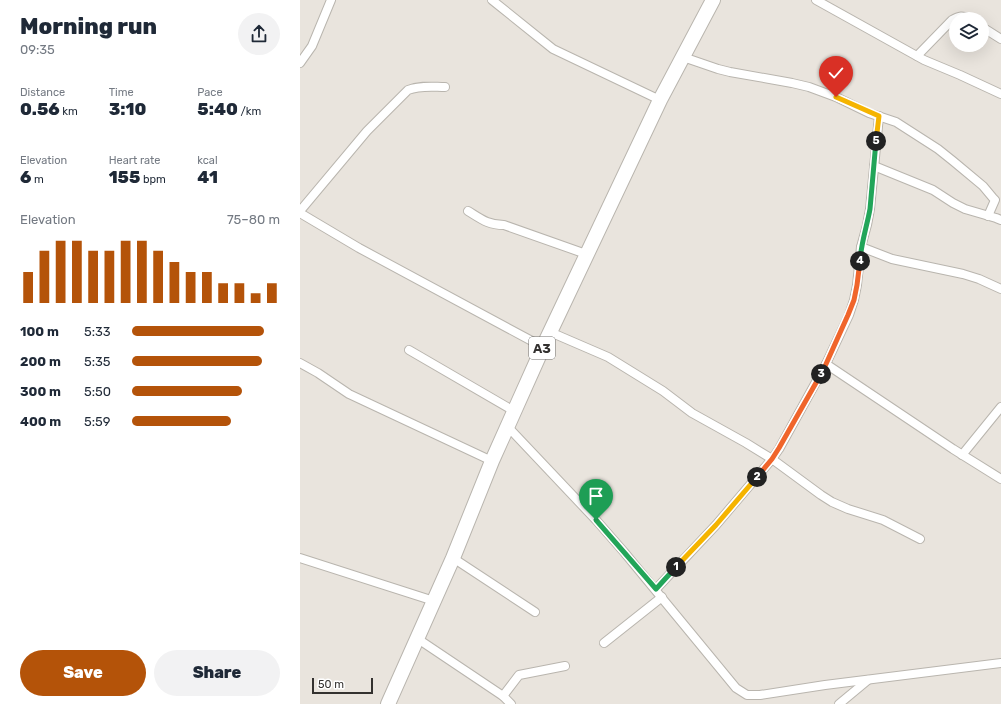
<!DOCTYPE html>
<html lang="en">
<head>
<meta charset="utf-8">
<style>
	body { margin:0; font-family:Rubik,sans-serif; background:#f2f2f3; color:#1f2937; height:100vh; display:flex; flex-direction:column; font-size:15px; white-space:nowrap }
	* { box-sizing:border-box; margin:0 }
	p { font-size:13px; color:#747a83 }
	.icon { flex:none; width:22px; height:22px; fill:none; stroke:currentColor; stroke-width:2; stroke-linecap:round; stroke-linejoin:round }
	.map { position:relative; flex:1; overflow:hidden }
	.side { display:flex; flex-direction:column; background:#fff; width:300px }
	.side>* { flex:none }
	.tools { position:absolute; left:649px; top:12px; display:grid; gap:8px }
	.tools a { display:grid; place-items:center; width:40px; height:40px; border-radius:50%; background:#fff; box-shadow:0 4px 16px #0002; font-size:20px }
	.scale { position:absolute; left:12px; bottom:10px; width:61px; box-sizing:border-box; padding-left:4px; border:2px solid #33312f; border-top:0; font-size:11px; line-height:14px; white-space:nowrap; color:#33312f; -webkit-text-stroke:3px #fff; paint-order:stroke }
	.pin { position:absolute; display:grid; place-items:center; width:34px; height:34px; color:#fff; margin:-41px -17px; border-radius:50% 50% 50% 0; rotate:-45deg; box-shadow:0 0 4px #0007 }
	.pin .icon { rotate:45deg }
	.km { position:absolute; width:20px; height:20px; margin:-10px; border-radius:50%; background:#222; color:#fff; font-size:11px; line-height:20px; text-align:center }
	.round { display:grid; place-items:center; flex:none; width:42px; height:42px; border-radius:21px; background:#f2f2f3 }
	.head { display:flex; align-items:center; justify-content:space-between; height:68px; padding:0 20px }
	h1 { font-size:22px; font-weight:800; line-height:30px }
	.metrics { display:grid; grid-template-columns:repeat(3,1fr); gap:6px; height:68px; padding:4px 20px }
	.metrics div { display:grid; align-content:center }
	.metrics b { font-size:17px; font-weight:800 }
	.metrics small { font-size:11px; font-weight:400 }
	.metrics p { font-size:11px }
	.chart { height:112px; padding:8px 20px }
	.chart p { display:flex; justify-content:space-between }
	.chart svg { width:100%; height:72px; margin-top:4px; stroke:#b45309; stroke-width:6 }
	.primary-button { display:flex; gap:8px; margin-top:auto; padding:8px 20px }
	.primary-button a { flex:1; height:46px; border-radius:24px; background:#b45309; color:#fff; font-size:16px; font-weight:800; line-height:46px; text-align:center }
	.primary-button a+a { background:#f2f2f3; color:#1f2937 }
	ul { padding:0 20px; list-style:none; font-size:13px }
	li { display:grid; grid-template-columns:64px 48px 1fr; align-items:center; height:30px }
	li i { height:10px; border-radius:5px; background:#b45309 }
	main { display:flex; flex:1; min-height:0 }
	.map>svg:first-child { display:block }
	.lines { fill:none; stroke-linecap:round; stroke-linejoin:round }
	.street-casing { stroke:#b9b5ae; stroke-width:10 }
	.highway-casing { stroke:#b9b5ae; stroke-width:16 }
	.street { stroke:#fff; stroke-width:8 }
	.highway { stroke:#fff; stroke-width:14 }
	.split-1-casing { stroke:#fff; stroke-width:8 }
	.split-2-casing { stroke:#fff; stroke-width:8 }
	.split-3-casing { stroke:#fff; stroke-width:8 }
	.split-4-casing { stroke:#fff; stroke-width:8 }
	.split-5-casing { stroke:#fff; stroke-width:8 }
	.split-6-casing { stroke:#fff; stroke-width:8 }
	.split-1 { stroke:#22a559; stroke-width:5 }
	.split-2 { stroke:#f5b400; stroke-width:5 }
	.split-3 { stroke:#f0652b; stroke-width:5 }
	.split-4 { stroke:#f0652b; stroke-width:5 }
	.split-5 { stroke:#22a559; stroke-width:5 }
	.split-6 { stroke:#f5b400; stroke-width:5 }
	.labels { text-anchor:middle; stroke-width:3; stroke-linejoin:round; paint-order:stroke }
	.shield { fill:#fff; stroke:#706f6d; stroke-width:1 }
	.shield-label { font-size:13px; font-weight:bold; fill:#33312f }
</style>
</head>
<body>
<main>
<section class="side">
<div class="head"><div><h1>Morning run</h1><p>09:35</p></div><a class="round"><svg class="icon" aria-label="share" viewBox="0 0 24 24"><path d="M12 15V3M7 8l5-5 5 5M5 13v7h14v-7"/></svg></a></div>
<div class="metrics">
<div><p>Distance</p><b>0.56<small> km</small></b></div>
<div><p>Time</p><b>3:10</b></div>
<div><p>Pace</p><b>5:40<small> /km</small></b></div>
</div>
<div class="metrics">
<div><p>Elevation</p><b>6<small> m</small></b></div>
<div><p>Heart rate</p><b>155<small> bpm</small></b></div>
<div><p>kcal</p><b>41</b></div>
</div>
<div class="chart"><p><span>Elevation</span>75–80 m</p>
<svg viewBox="0 0 160 44" preserveAspectRatio="none"><path d="M5 44V25M15 44V12M25 44V6M35 44V6M45 44V12M55 44V12M65 44V6M75 44V6M85 44V12M95 44V19M105 44V25M115 44V25M125 44V32M135 44V32M145 44V38M155 44V32"/></svg>
</div>
<ul>
<li><b>100 m</b>5:33<i style="width:89%"></i></li>
<li><b>200 m</b>5:35<i style="width:88%"></i></li>
<li><b>300 m</b>5:50<i style="width:74%"></i></li>
<li><b>400 m</b>5:59<i style="width:67%"></i></li>
</ul>
<div class="primary-button"><a>Save</a><a>Share</a></div>
</section>
<div class="map">
<svg width="701" height="704" viewBox="0 0 701 704">
	<rect width="100%" height="100%" fill="#e9e4dd"/>
	<g class="lines">
		<defs>
			<g id="street">
				<polyline points="192,0 253,49 360,100"/>
				<polyline points="516,0 624,60 660,75 701,94"/>
				<polyline points="682,27 701,39"/>
				<path d="M 617,56 L 652,20 C 659,16 663,15 670,19"/>
				<polyline points="383,57 418,69 430,72 492,83 509,87 536,97 569,113 596,122 638,149 653,161 683,186 693,198 695,200 688,216"/>
				<polyline points="0,63 12,46 31,0"/>
				<polyline points="574,166 633,190 653,203 665,209 696,218 701,220"/>
				<path d="M 0,211 L 67,131 L 108,90 C 120,85 134,87 145,87"/>
				<path d="M 168,211 C 181,219 188,225 204,225 L 286,254"/>
				<polyline points="0,213 59,248 243,347"/>
				<polyline points="561,247 592,259 663,274 679,279 701,289"/>
				<polyline points="250,332 308,357 363,391 392,413 446,443 472,459 521,495 532,502 548,509 583,520 620,539"/>
				<polyline points="109,350 214,411"/>
				<polyline points="0,363 18,373 49,394 192,461"/>
				<polyline points="526,364 653,449 701,479"/>
				<polyline points="207,426 296,520 324,552 436,688 447,695 460,695 525,685 701,663"/>
				<polyline points="662,455 701,407"/>
				<polyline points="0,558 134,601"/>
				<polyline points="153,558 235,612"/>
				<polyline points="356,589 416,525 472,459 479,449 526,364 549,315 554,300 557,285 561,247 567,225 570,209 579,116"/>
				<polyline points="118,639 203,696 211,704"/>
				<polyline points="304,643 362,597"/>
				<polyline points="203,696 219,675 265,666"/>
				<polyline points="539,704 568,680"/>
			</g>
			<polyline id="highway" points="88,704 153,558 192,461 243,347 360,100 413,0"/>
		</defs>
		<!-- street casing -->
		<use href="#street" class="street-casing"/>
		<!-- highway casing -->
		<use href="#highway" class="highway-casing"/>
		<!-- street -->
		<use href="#street" class="street"/>
		<!-- highway -->
		<use href="#highway" class="highway"/>
	</g>
	<g class="lines">
		<defs>
			<polyline id="split-1" points="296,520 356,589 376,567"/>
			<polyline id="split-2" points="376,567 416,525 457,477"/>
			<polyline id="split-3" points="457,477 472,459 479,448 521,374"/>
			<polyline id="split-4" points="521,374 526,364 548,315 554,300 557,285 560,261"/>
			<path id="split-5" d="M 560,261 C 561,243 567,226 570,209 C 572,186 574,163 576,141"/>
			<polyline id="split-6" points="536,97 579,116 576,141"/>
		</defs>
		<!-- split-1 casing -->
		<use href="#split-1" class="split-1-casing"/>
		<!-- split-2 casing -->
		<use href="#split-2" class="split-2-casing"/>
		<!-- split-3 casing -->
		<use href="#split-3" class="split-3-casing"/>
		<!-- split-4 casing -->
		<use href="#split-4" class="split-4-casing"/>
		<!-- split-5 casing -->
		<use href="#split-5" class="split-5-casing"/>
		<!-- split-6 casing -->
		<use href="#split-6" class="split-6-casing"/>
		<!-- split-1 -->
		<use href="#split-1" class="split-1"/>
		<!-- split-2 -->
		<use href="#split-2" class="split-2"/>
		<!-- split-3 -->
		<use href="#split-3" class="split-3"/>
		<!-- split-4 -->
		<use href="#split-4" class="split-4"/>
		<!-- split-5 -->
		<use href="#split-5" class="split-5"/>
		<!-- split-6 -->
		<use href="#split-6" class="split-6"/>
	</g>
	<g class="labels">
		<!-- shield labels -->
		<rect class="shield" x="229" y="337" width="26" height="22" rx="3"/>
		<g class="shield-label">
			<text x="242" y="353">A3</text>
		</g>
	</g>
</svg>
<div class="tools">
<a><svg class="icon" aria-label="layers" viewBox="0 0 24 24"><path d="M12 4l9 5-9 5-9-5zM3 14l9 5 9-5"/></svg></a>
</div>
<div class="scale">50 m</div>
<div class="pin" style="left:296px;top:520px;background:#1e9e55"><svg class="icon" aria-label="arrive" viewBox="0 0 24 24"><path d="M6 21V4h12l-3 4 3 4H6"/></svg></div>
<div class="pin" style="left:536px;top:97px;background:#d93025"><svg class="icon" aria-label="check" viewBox="0 0 24 24"><path d="M5 12l5 5 9-10"/></svg></div>
<b class="km" style="left:376px;top:567px">1</b>
<b class="km" style="left:457px;top:477px">2</b>
<b class="km" style="left:521px;top:374px">3</b>
<b class="km" style="left:560px;top:261px">4</b>
<b class="km" style="left:576px;top:141px">5</b>
</div>
</main>
</body>
</html>
